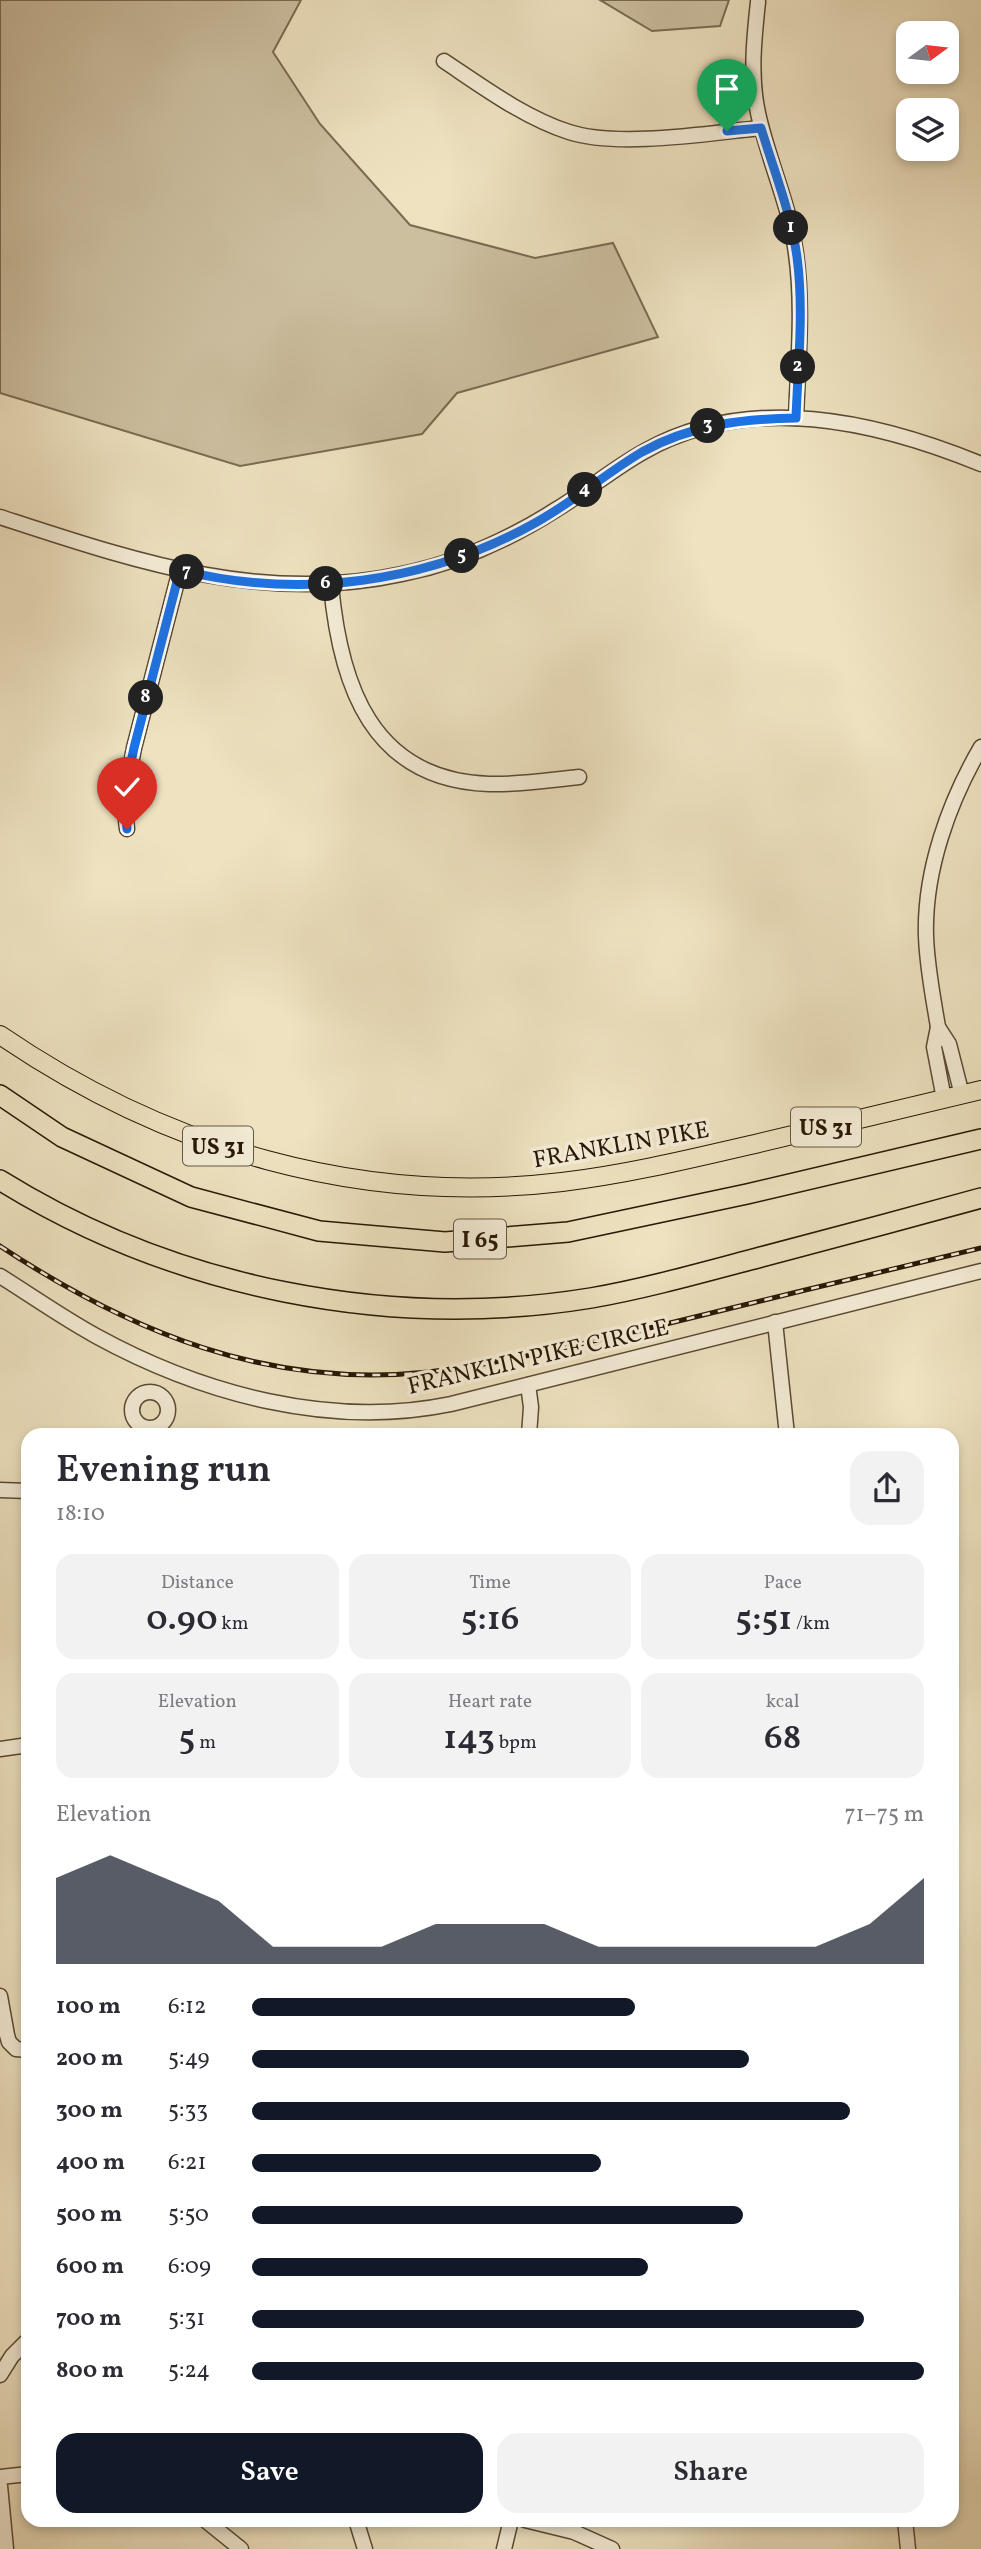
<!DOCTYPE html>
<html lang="en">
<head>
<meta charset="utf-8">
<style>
	body { margin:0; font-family:Vollkorn,serif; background:#f2f2f3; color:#2b2b33; height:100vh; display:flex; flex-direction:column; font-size:26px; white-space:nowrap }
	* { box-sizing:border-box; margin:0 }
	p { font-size:23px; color:#7c7c81 }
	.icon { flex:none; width:38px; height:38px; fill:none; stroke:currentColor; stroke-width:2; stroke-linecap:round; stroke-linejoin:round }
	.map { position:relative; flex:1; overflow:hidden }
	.panel { position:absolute; left:21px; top:1428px; width:938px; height:1099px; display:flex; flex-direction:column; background:#fff; border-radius:21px; box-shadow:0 4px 10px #0003 }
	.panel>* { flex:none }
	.needle { width:46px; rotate:75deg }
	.controls { position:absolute; left:896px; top:21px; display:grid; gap:14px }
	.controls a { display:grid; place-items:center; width:63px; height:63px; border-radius:14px; background:#fff; box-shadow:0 4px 10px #0003; font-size:35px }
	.pin { position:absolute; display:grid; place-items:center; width:60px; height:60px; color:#fff; margin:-72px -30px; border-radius:50% 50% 50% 0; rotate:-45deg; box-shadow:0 0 7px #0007 }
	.pin .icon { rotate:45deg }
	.km { position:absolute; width:35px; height:35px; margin:-18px; border-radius:50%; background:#222; color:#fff; font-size:19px; line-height:35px; text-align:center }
	.round { display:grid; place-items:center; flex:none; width:74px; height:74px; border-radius:21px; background:#f2f2f3 }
	.summary { display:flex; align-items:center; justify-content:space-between; height:119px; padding:0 35px }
	h1 { font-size:38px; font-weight:600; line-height:52px }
	.metrics { display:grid; grid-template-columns:repeat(3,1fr); gap:10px; height:119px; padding:7px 35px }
	.metrics div { display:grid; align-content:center; border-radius:18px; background:#f2f2f3; text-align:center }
	.metrics b { font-size:35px; font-weight:600 }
	.metrics small { font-size:19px; font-weight:400 }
	.metrics p { font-size:19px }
	.chart { height:196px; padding:14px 35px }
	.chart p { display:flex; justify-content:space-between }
	.chart svg { width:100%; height:126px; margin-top:7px; fill:#111827; opacity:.7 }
	.primary-button { display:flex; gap:14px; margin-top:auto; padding:14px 35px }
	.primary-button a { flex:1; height:80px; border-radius:21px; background:#111827; color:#fff; font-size:28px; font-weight:600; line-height:80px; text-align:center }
	.primary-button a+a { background:#f2f2f3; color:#2b2b33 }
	ul { padding:0 35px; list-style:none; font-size:23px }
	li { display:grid; grid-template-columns:112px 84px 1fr; align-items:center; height:52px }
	li i { height:18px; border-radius:9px; background:#111827 }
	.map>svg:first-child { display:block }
	.green { fill:#ccbfa0; stroke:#7a6b52; stroke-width:2 }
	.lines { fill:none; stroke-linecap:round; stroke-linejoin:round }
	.minor-casing { stroke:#594a34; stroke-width:17 }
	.major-casing { stroke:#271705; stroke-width:20 }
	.highway-casing { stroke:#271705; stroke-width:22 }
	.minor { stroke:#f4ecd6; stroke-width:14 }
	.major { stroke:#eee2c0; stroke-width:18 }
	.highway { stroke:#eee2c0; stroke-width:19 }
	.rail-casing { stroke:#271705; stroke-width:5 }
	.rail { stroke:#f4ecd6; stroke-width:2.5; stroke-dasharray:8; stroke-linecap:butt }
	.route-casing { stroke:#fff; stroke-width:14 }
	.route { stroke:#1a73e8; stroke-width:9 }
	.labels { text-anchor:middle; stroke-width:7; stroke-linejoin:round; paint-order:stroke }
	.shield { fill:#f4ecd6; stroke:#645744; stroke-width:2 }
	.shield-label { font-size:23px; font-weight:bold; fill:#271705 }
	.street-label { font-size:24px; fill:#271705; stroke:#f4ecd6 }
</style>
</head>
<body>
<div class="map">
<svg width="981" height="2549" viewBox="0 0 981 2549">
	<rect width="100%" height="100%" fill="#eee2c0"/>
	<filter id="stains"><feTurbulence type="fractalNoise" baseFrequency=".00286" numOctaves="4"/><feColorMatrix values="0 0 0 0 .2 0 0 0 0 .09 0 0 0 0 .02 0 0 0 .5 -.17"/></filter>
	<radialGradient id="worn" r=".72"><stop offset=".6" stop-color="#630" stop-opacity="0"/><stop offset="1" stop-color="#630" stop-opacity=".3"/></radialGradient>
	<!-- green -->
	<g class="green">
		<polygon points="0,0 301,0 273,52 320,124 410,225 535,258 613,243 658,337 457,393 422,434 240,466 0,393"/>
		<polygon points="600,0 729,0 720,26 652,31"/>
	</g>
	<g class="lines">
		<defs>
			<g id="minor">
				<path d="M 758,2 C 754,39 750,76 758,113 C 768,159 788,201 795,247 C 804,303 798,362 796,418"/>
				<path d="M 444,61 C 483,87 525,118 569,132 C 618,148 710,133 761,128"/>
				<path d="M 0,517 C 132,560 261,605 402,574 C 457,563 510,539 557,509 C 587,491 614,468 645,451 C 750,392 876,421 981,464"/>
				<path d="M 331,585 C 340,684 371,780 489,784 C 519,785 549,780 579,777"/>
				<polyline points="127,829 124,801 134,748 180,570"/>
				<path d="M 938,1027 C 933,997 927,967 926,936 C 924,871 949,802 981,747"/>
				<polyline points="944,1099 934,1047 938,1027 949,1044 962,1095"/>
				<path d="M 0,1276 C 32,1296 63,1318 96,1336 C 202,1394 330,1429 451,1404 L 981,1271"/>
				<polyline points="775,1322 787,1435"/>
				<polyline points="528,1385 531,1407 529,1435"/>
				<circle cx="150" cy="1410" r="18"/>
				<polyline points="0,1490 28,1491"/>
				<polyline points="0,1749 28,1745"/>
				<polyline points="0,1996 7,2035 9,2042 16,2049 28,2050"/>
				<polyline points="0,2375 12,2356 28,2340"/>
				<polyline points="0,2477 28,2474"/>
				<polyline points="0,2486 6,2549"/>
				<polyline points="205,2520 241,2549"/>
				<polyline points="356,2520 365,2549"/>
				<polyline points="525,2520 574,2532 612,2549"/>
				<polyline points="905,2520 908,2549"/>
				<polyline points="504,2549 511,2520"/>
			</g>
			<path id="major" d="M 0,1035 C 167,1149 359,1206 562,1182 C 629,1174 694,1158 759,1143 C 833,1125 907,1108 981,1090"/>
			<g id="highway">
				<polyline points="0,1095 62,1137 191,1197 319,1231 445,1242 568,1232 747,1194 981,1139"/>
				<path d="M 0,1180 C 174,1288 388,1331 591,1298 C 648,1288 704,1272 761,1257 C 834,1238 908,1218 981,1198"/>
			</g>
		</defs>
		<!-- minor casing -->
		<use href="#minor" class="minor-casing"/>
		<!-- major casing -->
		<use href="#major" class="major-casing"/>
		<!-- highway casing -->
		<use href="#highway" class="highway-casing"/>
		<!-- minor -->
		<use href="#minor" class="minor"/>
		<!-- major -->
		<use href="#major" class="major"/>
		<!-- highway -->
		<use href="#highway" class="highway"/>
		<defs>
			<path id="rail" d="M 0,1246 C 130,1332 268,1389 428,1372 C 507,1363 584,1343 662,1325 C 768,1299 875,1273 981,1248"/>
		</defs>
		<!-- rail casing -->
		<use href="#rail" class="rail-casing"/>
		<!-- rail -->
		<use href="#rail" class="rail"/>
	</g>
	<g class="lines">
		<defs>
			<path id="route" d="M 127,829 L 124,795 L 134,748 L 180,570 C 300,600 428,583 535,523 C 573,502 605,474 642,452 C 690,425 742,419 796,418 C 798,365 804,310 797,257 C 791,213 774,171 761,128 L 727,131"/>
		</defs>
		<!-- route casing -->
		<use href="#route" class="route-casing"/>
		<!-- route -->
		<use href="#route" class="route"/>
	</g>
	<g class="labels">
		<!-- shield labels -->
		<g class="shield">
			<rect x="791" y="1107.5" width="70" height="39" rx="5"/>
			<rect x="183" y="1126.5" width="70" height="39" rx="5"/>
			<rect x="454" y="1219.5" width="52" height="39" rx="5"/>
		</g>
		<g class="shield-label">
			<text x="826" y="1135">US 31</text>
			<text x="218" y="1154">US 31</text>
			<text x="480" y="1247">I 65</text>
		</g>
		<!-- street labels -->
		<g class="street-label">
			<text transform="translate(621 1144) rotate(-10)" y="8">FRANKLIN PIKE</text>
			<text transform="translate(538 1356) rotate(-13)" y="8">FRANKLIN PIKE CIRCLE</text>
		</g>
	</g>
	<rect width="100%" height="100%" filter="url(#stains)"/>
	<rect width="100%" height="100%" fill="url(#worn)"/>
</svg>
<div class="controls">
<a><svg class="needle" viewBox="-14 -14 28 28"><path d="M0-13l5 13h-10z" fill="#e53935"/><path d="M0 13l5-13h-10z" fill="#7c7c81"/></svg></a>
<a><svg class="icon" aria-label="layers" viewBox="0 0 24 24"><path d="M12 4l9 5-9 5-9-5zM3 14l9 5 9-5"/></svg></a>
</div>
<div class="pin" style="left:727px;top:131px;background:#1e9e55"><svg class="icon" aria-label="arrive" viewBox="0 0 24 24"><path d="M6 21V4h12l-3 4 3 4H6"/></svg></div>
<div class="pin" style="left:127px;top:829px;background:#d93025"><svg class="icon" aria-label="check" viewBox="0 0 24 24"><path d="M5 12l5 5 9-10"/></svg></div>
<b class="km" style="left:791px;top:228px">1</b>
<b class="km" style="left:798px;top:367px">2</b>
<b class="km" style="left:708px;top:426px">3</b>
<b class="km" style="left:585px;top:490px">4</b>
<b class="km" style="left:462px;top:556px">5</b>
<b class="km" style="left:326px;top:584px">6</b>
<b class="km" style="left:187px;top:572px">7</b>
<b class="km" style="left:146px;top:698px">8</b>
<section class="panel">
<div class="summary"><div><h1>Evening run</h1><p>18:10</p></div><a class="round"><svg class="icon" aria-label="share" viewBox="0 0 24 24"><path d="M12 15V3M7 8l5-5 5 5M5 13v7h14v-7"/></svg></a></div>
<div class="metrics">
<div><p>Distance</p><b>0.90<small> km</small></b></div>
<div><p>Time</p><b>5:16</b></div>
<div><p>Pace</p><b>5:51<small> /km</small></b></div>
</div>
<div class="metrics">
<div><p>Elevation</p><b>5<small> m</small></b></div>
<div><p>Heart rate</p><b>143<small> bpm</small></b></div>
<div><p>kcal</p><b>68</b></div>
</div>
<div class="chart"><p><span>Elevation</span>71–75 m</p>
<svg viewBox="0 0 160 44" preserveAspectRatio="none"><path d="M0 44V14L10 6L20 14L30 22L40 38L50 38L60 38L70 30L80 30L90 30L100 38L110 38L120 38L130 38L140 38L150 30L160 14V44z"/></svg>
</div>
<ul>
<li><b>100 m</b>6:12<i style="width:57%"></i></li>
<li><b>200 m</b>5:49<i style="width:74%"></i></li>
<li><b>300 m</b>5:33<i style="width:89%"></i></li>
<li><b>400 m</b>6:21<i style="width:52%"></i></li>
<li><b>500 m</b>5:50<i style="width:73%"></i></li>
<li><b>600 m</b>6:09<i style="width:59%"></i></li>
<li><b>700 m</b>5:31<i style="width:91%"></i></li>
<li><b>800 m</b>5:24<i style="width:100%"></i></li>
</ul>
<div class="primary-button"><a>Save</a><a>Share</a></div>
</section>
</div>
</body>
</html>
